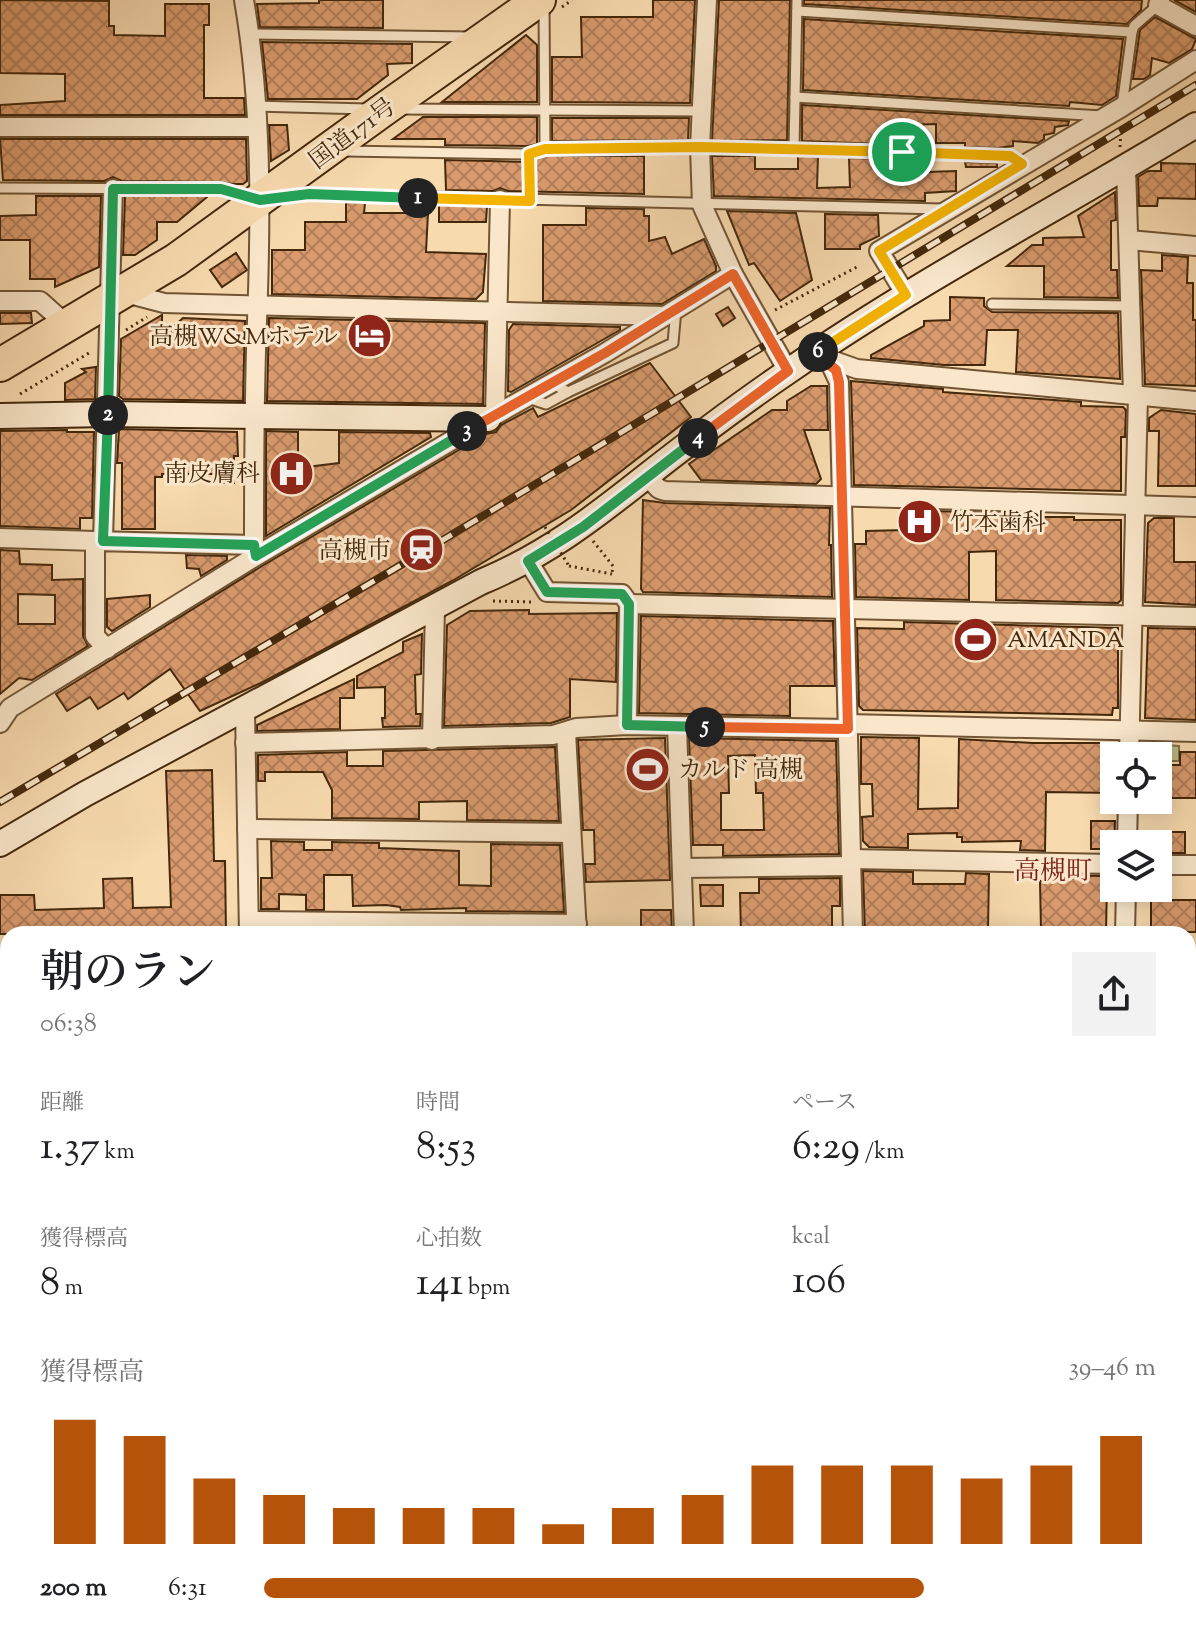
<!DOCTYPE html>
<html lang="ja">
<head>
<meta charset="utf-8">
<style>
	body { margin:0; font-family:"Sorts Mill Goudy","Noto Serif JP",serif; background:#f2f2f2; color:#202124; height:100vh; display:flex; flex-direction:column; font-size:30px; white-space:nowrap }
	* { box-sizing:border-box; margin:0 }
	p { font-size:26px; color:#757577 }
	.icon { flex:none; width:44px; height:44px; fill:none; stroke:currentColor; stroke-width:2; stroke-linecap:round; stroke-linejoin:round }
	.map { position:relative; flex:1; overflow:hidden }
	.details { position:absolute; left:0px; top:926px; width:1196px; height:710px; display:flex; flex-direction:column; background:#fff; border-radius:24px 24px 0 0; box-shadow:0 4px 20px #0003 }
	.details>* { flex:none }
	.fabs { position:absolute; left:1100px; top:742px; display:grid; gap:16px }
	.fabs a { display:grid; place-items:center; width:72px; height:72px; border-radius:0px; background:#fff; box-shadow:0 4px 20px #0003; font-size:40px }
	.pin { position:absolute; display:grid; place-items:center; width:68px; height:68px; color:#fff; margin:-34px; border:4px solid #fff; border-radius:50%; box-shadow:0 2px 8px #0007 }
	.km { position:absolute; width:40px; height:40px; margin:-20px; border-radius:50%; background:#222; color:#fff; font-size:22px; line-height:40px; text-align:center }
	.round { display:grid; place-items:center; flex:none; width:84px; height:84px; border-radius:0px; background:#f2f2f2 }
	.summary { display:flex; align-items:center; justify-content:space-between; height:136px; padding:0 40px }
	h1 { font-size:44px; font-weight:600; line-height:60px }
	.stats { display:grid; grid-template-columns:repeat(3,1fr); gap:12px; height:136px; padding:8px 40px }
	.stats div { display:grid; align-content:center }
	.stats b { font-size:40px; font-weight:600 }
	.stats small { font-size:22px; font-weight:400 }
	.stats p { font-size:22px }
	.chart { height:224px; padding:16px 40px }
	.chart p { display:flex; justify-content:space-between }
	.chart svg { width:100%; height:144px; margin-top:8px; stroke:#b45309; stroke-width:6 }
	ul { padding:0 40px; list-style:none; font-size:26px }
	li { display:grid; grid-template-columns:128px 96px 1fr; align-items:center; height:60px }
	li i { height:20px; border-radius:10px; background:#b45309 }
	.map>svg:first-child { display:block }
	.forest { fill:url(#forest-crowns); stroke:#81744a; stroke-width:2 }
	.building { fill:url(#building-cross-hatch); stroke:#44280b; stroke-width:2; fill-rule:evenodd }
	.lines { fill:none; stroke-linecap:round; stroke-linejoin:round }
	.lane-casing { stroke:#715434; stroke-width:13 }
	.street-casing { stroke:#715434; stroke-width:22 }
	.secondary-casing { stroke:#44280b; stroke-width:28 }
	.highway-casing { stroke:#44280b; stroke-width:36 }
	.path { stroke:#44280b; stroke-width:3; stroke-dasharray:2 4; stroke-linecap:butt }
	.lane { stroke:#fae7cb; stroke-width:9 }
	.street { stroke:#fae7cb; stroke-width:18 }
	.secondary { stroke:#fae7cb; stroke-width:24 }
	.highway { stroke:#f8daaf; stroke-width:32 }
	.rail-casing { stroke:#44280b; stroke-width:8 }
	.rail { stroke:#fae7cb; stroke-width:5; stroke-dasharray:15; stroke-linecap:butt }
	.path-bridge { stroke:#44280b; stroke-width:3; stroke-dasharray:2 4; stroke-linecap:butt }
	.split-1-casing { stroke:#fff; stroke-width:16 }
	.split-2-casing { stroke:#fff; stroke-width:16 }
	.split-3-casing { stroke:#fff; stroke-width:16 }
	.split-4-casing { stroke:#fff; stroke-width:16 }
	.split-5-casing { stroke:#fff; stroke-width:16 }
	.split-6-casing { stroke:#fff; stroke-width:16 }
	.split-7-casing { stroke:#fff; stroke-width:16 }
	.split-1 { stroke:#f5b400; stroke-width:10 }
	.split-2 { stroke:#22a559; stroke-width:10 }
	.split-3 { stroke:#22a559; stroke-width:10 }
	.split-4 { stroke:#f0652b; stroke-width:10 }
	.split-5 { stroke:#22a559; stroke-width:10 }
	.split-6 { stroke:#f0652b; stroke-width:10 }
	.split-7 { stroke:#f5b400; stroke-width:10 }
	.labels { text-anchor:middle; stroke-width:6; stroke-linejoin:round; paint-order:stroke }
	.street-label { font-size:24px; fill:#44280b; stroke:#fae7cb }
	.poi-label { font-size:24px; fill:#44280b; stroke:#fae7cb; text-anchor:end }
	.neighbourhood-label { font-size:26px; fill:#7a1f14; stroke:#fae7cb }
</style>
</head>
<body>
<div class="map">
<svg width="1196" height="1635" viewBox="0 0 1196 1635">
	<defs>
		<pattern id="forest-crowns" width="20" height="18" patternUnits="userSpaceOnUse" patternTransform="scale(2)"><rect width="20" height="18" fill="#bebf8a"/><path d="M2 6a3 3 0 1 1 6 0M12 15a3 3 0 1 1 6 0" fill="none" stroke="#a4a476"/></pattern>
		<pattern id="building-cross-hatch" width="8" height="8" patternUnits="userSpaceOnUse" patternTransform="scale(2)"><rect width="8" height="8" fill="#d99b6e"/><path d="M0 0l8 8M0 8l8-8" fill="none" stroke="#b27e59"/></pattern>
	</defs>
	<rect width="100%" height="100%" fill="#f8daaf"/>
	<filter id="stains"><feTurbulence type="fractalNoise" baseFrequency=".0025" numOctaves="4"/><feColorMatrix values="0 0 0 0 .2 0 0 0 0 .09 0 0 0 0 .02 0 0 0 .5 -.17"/></filter>
	<radialGradient id="worn" r=".72"><stop offset=".6" stop-color="#630" stop-opacity="0"/><stop offset="1" stop-color="#630" stop-opacity=".3"/></radialGradient>
	<!-- forest -->
	<g class="forest">
		<polygon points="1150,744 1179,746 1179,761 1158,761 1158,756 1144,756 1144,750"/>
		<polygon points="1196,1605 1196,1635 1179,1635 1180,1628 1188,1628 1188,1615"/>
	</g>
	<!-- building -->
	<g class="building">
		<polygon points="0,0 109,1 109,26 114,26 114,35 165,36 165,4 209,4 209,25 204,25 204,98 244,98 245,115 0,115 0,105 65,101 65,74 0,73"/>
		<polygon points="319,0 383,0 383,28 260,27 257,4 319,3"/>
		<polygon points="653,0 695,0 690,103 552,102 552,57 582,57 581,17 653,17"/>
		<polygon points="719,0 790,0 787,140 712,141"/>
		<polygon points="804,0 1142,0 1141,10 1127,24 804,4"/>
		<polygon points="1174,0 1196,0 1196,12"/>
		<polygon points="1155,17 1196,39 1192,49 1169,63 1152,58 1150,75 1144,79 1133,79 1140,30"/>
		<polygon points="804,19 1123,39 1116,96 1102,105 1070,102 1069,106 803,90"/>
		<polygon points="526,35 537,45 537,102 442,102"/>
		<polygon points="262,42 412,44 412,63 387,64 388,75 357,99 268,99"/>
		<polygon points="802,105 1069,121 1068,125 1055,127 1054,133 1044,135 1044,139 1038,143 1013,141 1013,146 997,148 965,147 965,143 936,143 936,124 905,125 904,145 802,141"/>
		<polygon points="423,117 537,117 537,144 528,146 445,145 445,139 393,139"/>
		<polygon points="552,118 689,118 688,140 552,141"/>
		<polygon points="269,125 287,125 289,150 271,161"/>
		<polygon points="0,139 246,139 247,181 243,184 231,184 221,182 122,181 113,177 104,181 3,180"/>
		<polygon points="546,156 644,156 644,194 508,191 500,188 493,191 446,190 445,160 529,162"/>
		<polygon points="712,156 755,156 755,169 798,169 798,156 818,156 817,188 850,187 849,158 925,160 926,172 956,171 956,191 925,193 925,201 714,196"/>
		<polygon points="965,162 997,163 997,167 966,167"/>
		<polygon points="1161,163 1196,164 1196,199 1158,198 1157,206 1139,206 1138,177 1148,171 1161,171"/>
		<polygon points="1115,192 1116,220 1111,221 1111,270 1117,270 1118,298 1044,297 1044,266 1007,266 1032,245 1043,245 1043,238 1084,237 1078,216"/>
		<polygon points="36,196 101,196 99,267 55,287 55,279 30,279 30,240 0,240 0,216 36,215"/>
		<polygon points="125,196 207,196 207,197 177,222 157,222 157,240 135,255 123,255"/>
		<polygon points="346,202 365,203 364,213 428,213 426,252 486,254 483,292 476,299 272,294 272,250 305,250 305,222 346,222"/>
		<polygon points="439,205 487,206 486,222 439,222"/>
		<polygon points="586,208 644,209 644,216 649,216 649,241 665,237 672,254 704,239 716,266 716,271 662,304 543,301 543,225 586,225"/>
		<polygon points="727,211 796,213 812,280 780,301 754,263 749,265"/>
		<polygon points="825,214 878,215 879,236 860,245 860,249 825,249"/>
		<polygon points="236,253 247,270 222,287 210,270"/>
		<polygon points="1162,255 1188,257 1187,283 1193,283 1193,320 1196,320 1196,386 1145,384 1141,270 1162,271"/>
		<polygon points="950,297 984,298 984,306 992,312 1118,313 1120,379 1016,372 1018,330 987,330 985,365 944,365 871,358 871,355 924,326 924,321 950,320"/>
		<polygon points="728,307 735,318 723,326 716,314"/>
		<polygon points="0,313 31,313 32,323 0,324"/>
		<polygon points="162,315 162,337 183,318 245,321 243,401 123,399 119,396 121,339"/>
		<polygon points="269,318 485,323 483,404 267,401"/>
		<polygon points="513,324 620,327 620,330 511,392 508,391 509,330"/>
		<polygon points="650,363 691,417 571,510 452,581 263,682 200,711 170,669 128,699 124,693 98,709 90,697 67,711 56,694 262,566 486,434 496,432 501,425 533,408 538,417"/>
		<polygon points="96,367 95,399 65,400 65,383 86,372 82,369"/>
		<polygon points="851,381 943,389 943,392 1081,402 1081,406 1123,407 1126,410 1125,437 1121,437 1121,491 854,485"/>
		<polygon points="811,386 827,386 828,430 804,430 821,479 816,484 701,480 689,464 706,452 708,454 772,410 787,410 787,401"/>
		<polygon points="1161,410 1196,414 1196,486 1158,486 1159,431 1149,431 1149,418"/>
		<polygon points="119,429 237,432 238,456 234,456 234,483 215,483 215,474 162,474 162,477 155,477 155,529 122,529 122,463 117,463"/>
		<polygon points="67,430 67,432 94,432 92,518 80,518 80,529 0,526 0,431"/>
		<polygon points="266,431 298,432 298,468 339,463 339,432 430,433 431,437 266,536"/>
		<polygon points="643,500 665,503 830,508 829,545 831,545 832,597 643,592 641,589"/>
		<polygon points="904,510 1025,514 1025,517 1074,517 1074,520 1121,520 1121,600 1118,603 996,600 996,551 969,552 969,600 856,597 855,544 866,544 866,531 905,530"/>
		<polygon points="1154,518 1174,518 1174,562 1196,562 1196,605 1145,602 1148,523"/>
		<path d="M 0,550 L 19,551 L 20,564 L 52,565 L 52,580 L 83,579 L 83,636 L 88,646 L 32,680 L 19,678 L 0,694 ZM 18,594 L 55,595 L 55,624 L 18,624 Z"/>
		<polygon points="186,555 227,556 227,560 201,576 199,569 187,568"/>
		<polygon points="150,595 150,607 112,631 107,627 107,599"/>
		<polygon points="529,610 529,614 617,613 616,682 570,679 570,717 551,723 444,726 447,625 470,611"/>
		<polygon points="641,616 833,621 835,686 790,686 790,716 639,713"/>
		<polygon points="904,622 1118,628 1118,708 1113,708 1112,715 863,710 859,706 857,628 904,629"/>
		<polygon points="1148,628 1196,629 1196,720 1145,718"/>
		<polygon points="422,634 421,674 415,675 416,714 421,714 420,726 383,727 382,718 385,718 385,687 357,688 357,676 403,652 403,642"/>
		<polygon points="354,679 354,698 340,698 340,729 257,731 257,725"/>
		<polygon points="861,737 919,738 918,809 958,808 959,739 1033,743 1114,743 1114,793 1046,792 1045,851 1020,850 1021,841 962,842 962,837 957,837 957,833 908,834 908,848 869,847 863,841 862,817 873,816 872,784 861,784"/>
		<polygon points="665,738 670,880 586,882 585,864 595,864 594,830 583,830 578,740"/>
		<path d="M 689,738 L 836,741 L 839,854 L 723,856 L 723,845 L 693,845 ZM 755,755 L 756,793 L 763,793 L 764,830 L 721,830 L 721,793 L 729,793 L 728,756 Z"/>
		<polygon points="555,747 559,821 467,820 467,801 419,802 419,819 332,818 332,790 323,772 265,772 265,781 258,781 258,755 347,752 347,766 383,766 383,751"/>
		<polygon points="1180,752 1196,752 1196,798 1160,798 1158,765 1180,765"/>
		<polygon points="212,770 214,861 225,861 226,934 0,934 0,895 34,895 35,910 104,908 103,879 132,878 133,908 171,907 166,771"/>
		<polygon points="1091,821 1115,821 1114,849 1091,849"/>
		<polygon points="1161,832 1185,832 1185,853 1160,853"/>
		<polygon points="271,841 304,842 304,850 332,850 332,842 379,843 379,848 459,851 459,885 491,886 491,844 560,845 564,912 466,911 466,908 401,910 400,907 386,905 353,906 352,875 324,875 324,910 306,910 306,895 279,894 279,909 261,909 261,878 272,878"/>
		<polygon points="863,871 913,872 913,884 965,884 966,873 989,874 988,929 939,929 939,933 865,934"/>
		<polygon points="1069,875 1102,876 1102,880 1107,880 1106,933 1041,931 1040,881 1069,880"/>
		<polygon points="840,878 840,906 832,906 832,934 741,934 740,893 759,893 759,879"/>
		<polygon points="700,885 723,885 723,906 701,906"/>
		<rect x="1151" y="900" width="45" height="32"/>
		<polygon points="641,910 671,910 672,934 641,934"/>
	</g>
	<g class="lines">
		<defs>
			<g id="lane">
				<polyline points="544,5 545,149"/>
				<polyline points="797,11 1132,32"/>
				<polyline points="250,34 471,37"/>
				<polyline points="795,97 1102,116"/>
				<polyline points="254,106 367,109"/>
				<polyline points="1122,106 1132,32 1134,26 1158,5"/>
				<polyline points="401,109 702,111"/>
				<polyline points="794,148 797,0"/>
				<polyline points="345,151 529,154 545,149 794,148 1010,156 1022,164"/>
				<polyline points="0,188 221,189 251,198"/>
				<polyline points="282,197 309,194 942,209"/>
				<polyline points="992,304 1131,306"/>
				<polyline points="553,384 568,392 673,343 676,309"/>
				<polyline points="528,398 546,404 568,392"/>
				<polyline points="0,1175 8,1175"/>
				<polyline points="0,1270 8,1270"/>
			</g>
			<g id="street">
				<path d="M 244,0 C 262,104 261,215 257,321 C 254,395 254,470 254,545 L 256,556"/>
				<polyline points="707,0 700,147 702,205 733,274 788,371"/>
				<polyline points="1160,0 1158,5 1196,26"/>
				<polyline points="0,127 256,127"/>
				<polyline points="1126,167 1133,395"/>
				<polyline points="1129,240 1196,246"/>
				<polyline points="122,292 164,303 665,316"/>
				<polyline points="906,295 879,251 1122,107 1196,60"/>
				<polyline points="0,301 40,301 68,326"/>
				<polyline points="815,353 831,365 839,382 853,934"/>
				<polyline points="826,358 857,369 1196,401"/>
				<polyline points="495,415 500,200"/>
				<polyline points="646,476 659,489 665,491 1196,507"/>
				<polyline points="0,538 95,541"/>
				<polyline points="103,541 113,189"/>
				<polyline points="528,561 547,592 622,594 629,604 627,725"/>
				<polyline points="629,604 1196,617"/>
				<polyline points="107,649 95,636 95,541 254,545"/>
				<polyline points="245,710 249,934"/>
				<polyline points="0,723 10,708 256,556 488,419 605,353 733,274"/>
				<polyline points="848,724 1196,732"/>
				<polyline points="677,726 684,934"/>
				<polyline points="566,732 577,934"/>
				<polyline points="432,740 435,607"/>
				<polyline points="245,743 553,735 576,728 627,725 848,729"/>
				<polyline points="1129,756 1138,396"/>
				<polyline points="247,829 571,833"/>
				<polyline points="1127,844 1128,800"/>
				<polyline points="851,859 1114,864"/>
				<polyline points="1158,865 1196,865"/>
				<polyline points="682,868 851,866"/>
				<polyline points="249,921 577,924"/>
				<polyline points="1125,934 1126,888"/>
				<polyline points="1188,1014 1196,1015"/>
				<polyline points="1188,1149 1196,1149"/>
				<polyline points="1188,1307 1196,1307"/>
				<polyline points="1188,1575 1196,1570"/>
				<polyline points="1131,1635 1134,1628"/>
			</g>
			<g id="secondary">
				<polyline points="0,416 108,414 488,419"/>
				<path d="M 0,844 L 85,794 L 481,582 C 544,556 591,520 644,478 C 691,441 740,404 790,370 C 920,280 1061,207 1196,125"/>
				<polyline points="1188,1361 1196,1355"/>
				<polyline points="0,1615 8,1614"/>
			</g>
			<polyline id="highway" points="0,365 176,260 383,110 539,0"/>
		</defs>
		<!-- lane casing -->
		<use href="#lane" class="lane-casing"/>
		<!-- street casing -->
		<use href="#street" class="street-casing"/>
		<!-- secondary casing -->
		<use href="#secondary" class="secondary-casing"/>
		<!-- highway casing -->
		<use href="#highway" class="highway-casing"/>
		<!-- path -->
		<g class="path">
			<polyline points="562,7 572,0"/>
			<polyline points="1120,147 1121,130"/>
			<polyline points="529,169 530,185"/>
			<polyline points="775,310 857,267"/>
			<polyline points="126,330 147,317"/>
			<polyline points="20,394 89,353"/>
			<polyline points="593,541 613,566 612,574"/>
			<polyline points="569,566 612,574"/>
			<polyline points="493,601 534,602"/>
			<polyline points="297,1628 297,1635"/>
			<polyline points="821,1635 832,1628"/>
		</g>
		<!-- lane -->
		<use href="#lane" class="lane"/>
		<!-- street -->
		<use href="#street" class="street"/>
		<!-- secondary -->
		<use href="#secondary" class="secondary"/>
		<!-- highway -->
		<use href="#highway" class="highway"/>
		<defs>
			<g id="rail">
				<polyline points="0,802 423,552 1196,85"/>
				<polyline points="1188,1414 1196,1408"/>
				<polyline points="1188,1434 1196,1429"/>
				<polyline points="1188,1479 1196,1474"/>
				<polyline points="1188,1494 1196,1489"/>
				<polyline points="852,1635 864,1628"/>
				<polyline points="876,1635 888,1628"/>
				<polyline points="958,1635 968,1628"/>
				<polyline points="978,1635 988,1628"/>
			</g>
		</defs>
		<!-- rail casing -->
		<use href="#rail" class="rail-casing"/>
		<!-- rail -->
		<use href="#rail" class="rail"/>
		<!-- path-bridge -->
		<polyline class="path-bridge" points="545,527 569,566"/>
	</g>
	<g class="lines">
		<defs>
			<polyline id="split-1" points="418,198 530,201 529,154 545,149 700,147 902,152"/>
			<polyline id="split-2" points="108,415 113,189 221,189 260,200 309,194 418,198"/>
			<polyline id="split-3" points="108,415 103,541 254,545 256,556 467,431"/>
			<polyline id="split-4" points="467,431 605,353 733,274 788,371 698,438"/>
			<polyline id="split-5" points="698,438 583,527 528,561 547,592 622,594 629,604 627,725 705,727"/>
			<polyline id="split-6" points="705,727 848,729 839,382 836,370 815,353 818,352"/>
			<polyline id="split-7" points="818,352 906,295 879,251 1022,164 1010,156 902,152"/>
		</defs>
		<!-- split-1 casing -->
		<use href="#split-1" class="split-1-casing"/>
		<!-- split-2 casing -->
		<use href="#split-2" class="split-2-casing"/>
		<!-- split-3 casing -->
		<use href="#split-3" class="split-3-casing"/>
		<!-- split-4 casing -->
		<use href="#split-4" class="split-4-casing"/>
		<!-- split-5 casing -->
		<use href="#split-5" class="split-5-casing"/>
		<!-- split-6 casing -->
		<use href="#split-6" class="split-6-casing"/>
		<!-- split-7 casing -->
		<use href="#split-7" class="split-7-casing"/>
		<!-- split-1 -->
		<use href="#split-1" class="split-1"/>
		<!-- split-2 -->
		<use href="#split-2" class="split-2"/>
		<!-- split-3 -->
		<use href="#split-3" class="split-3"/>
		<!-- split-4 -->
		<use href="#split-4" class="split-4"/>
		<!-- split-5 -->
		<use href="#split-5" class="split-5"/>
		<!-- split-6 -->
		<use href="#split-6" class="split-6"/>
		<!-- split-7 -->
		<use href="#split-7" class="split-7"/>
	</g>
	<!-- icons -->
	<defs>
		<symbol id="hotel-disc" viewBox="-11 -11 22 22"><circle r="9.5" fill="#8f2418" stroke="#fae7cb"/><path d="M-6-4.5h1.5V1H6V5H4.5V3h-9V5H-6ZM-4 0a1.8 1.8 0 1 1 3.6 0ZM.5 0V-2.5h3Q6-2.5 6 0Z" fill="#fff"/></symbol>
		<symbol id="hospital-disc" viewBox="-11 -11 22 22"><circle r="9.5" fill="#8f2418" stroke="#fae7cb"/><path d="M-5-5h3v3.5h4V-5h3V5h-3V1.5h-4V5h-3Z" fill="#fff"/></symbol>
		<symbol id="station-disc" viewBox="-11 -11 22 22"><circle r="9.5" fill="#8f2418" stroke="#fae7cb"/><path d="M-3-6H3Q5-6 5-4V2Q5 4 3 4L4.5 6H3L1.5 4h-3L-3 6H-4.5L-3 4Q-5 4-5 2V-4Q-5-6-3-6ZM-3.5-4v3h7v-3ZM-3.5 1v1.5H-2V1ZM2 1v1.5H3.5V1Z" fill="#fff"/></symbol>
		<symbol id="stadium-disc" viewBox="-11 -11 22 22"><circle r="9.5" fill="#8f2418" stroke="#fae7cb"/><path d="M0-5a6.5 5 0 1 0 0 10a6.5 5 0 1 0 0-10ZM-3.5-1.8h7v3.6h-7Z" fill="#fff"/></symbol>
	</defs>
	<g fill-rule="evenodd">
		<use href="#hotel-disc" x="344" y="310" width="51" height="51"/>
		<use href="#hospital-disc" x="266" y="448" width="51" height="51"/>
		<use href="#hospital-disc" x="894" y="496" width="51" height="51"/>
		<use href="#station-disc" x="396" y="524" width="51" height="51"/>
		<use href="#stadium-disc" x="950" y="614" width="51" height="51"/>
		<use href="#stadium-disc" x="622" y="744" width="51" height="51"/>
	</g>
	<g class="labels">
		<!-- street labels -->
		<g class="street-label">
			<text transform="translate(352 133) rotate(-37)" y="8">国道171号</text>
		</g>
		<!-- poi labels -->
		<g class="poi-label">
			<text x="338" y="344">高槻W&amp;Mホテル</text>
			<text x="260" y="481">南皮膚科</text>
			<text x="950" y="530" text-anchor="start">竹本歯科</text>
			<text x="391" y="558">高槻市</text>
			<text x="1007" y="647" text-anchor="start">AMANDA</text>
			<text x="678" y="777" text-anchor="start">カルド 高槻</text>
		</g>
		<!-- neighbourhood labels -->
		<g class="neighbourhood-label">
			<text x="1053" y="879">高槻町</text>
		</g>
	</g>
	<rect width="100%" height="100%" filter="url(#stains)"/>
	<rect width="100%" height="100%" fill="url(#worn)"/>
</svg>
<div class="fabs">
<a><svg class="icon" aria-label="locate" viewBox="0 0 24 24"><circle cx="12" cy="12" r="6"/><path d="M12 2v4M12 18v4M2 12h4M18 12h4"/></svg></a>
<a><svg class="icon" aria-label="layers" viewBox="0 0 24 24"><path d="M12 4l9 5-9 5-9-5zM3 14l9 5 9-5"/></svg></a>
</div>
<div class="pin" style="left:902px;top:152px;background:#1e9e55"><svg class="icon" aria-label="arrive" viewBox="0 0 24 24"><path d="M6 21V4h12l-3 4 3 4H6"/></svg></div>
<b class="km" style="left:418px;top:198px">1</b>
<b class="km" style="left:108px;top:415px">2</b>
<b class="km" style="left:467px;top:431px">3</b>
<b class="km" style="left:698px;top:438px">4</b>
<b class="km" style="left:705px;top:727px">5</b>
<b class="km" style="left:818px;top:352px">6</b>
<section class="details">
<div class="summary"><div><h1>朝のラン</h1><p>06:38</p></div><a class="round"><svg class="icon" aria-label="share" viewBox="0 0 24 24"><path d="M12 15V3M7 8l5-5 5 5M5 13v7h14v-7"/></svg></a></div>
<div class="stats">
<div><p>距離</p><b>1.37<small> km</small></b></div>
<div><p>時間</p><b>8:53</b></div>
<div><p>ペース</p><b>6:29<small> /km</small></b></div>
</div>
<div class="stats">
<div><p>獲得標高</p><b>8<small> m</small></b></div>
<div><p>心拍数</p><b>141<small> bpm</small></b></div>
<div><p>kcal</p><b>106</b></div>
</div>
<div class="chart"><p><span>獲得標高</span>39–46 m</p>
<svg viewBox="0 0 160 44" preserveAspectRatio="none"><path d="M5 44V6M15 44V11M25 44V24M35 44V29M45 44V33M55 44V33M65 44V33M75 44V38M85 44V33M95 44V29M105 44V20M115 44V20M125 44V20M135 44V24M145 44V20M155 44V11"/></svg>
</div>
<ul>
<li><b>200 m</b>6:31<i style="width:74%"></i></li>
</ul>
</section>
</div>
</body>
</html>
